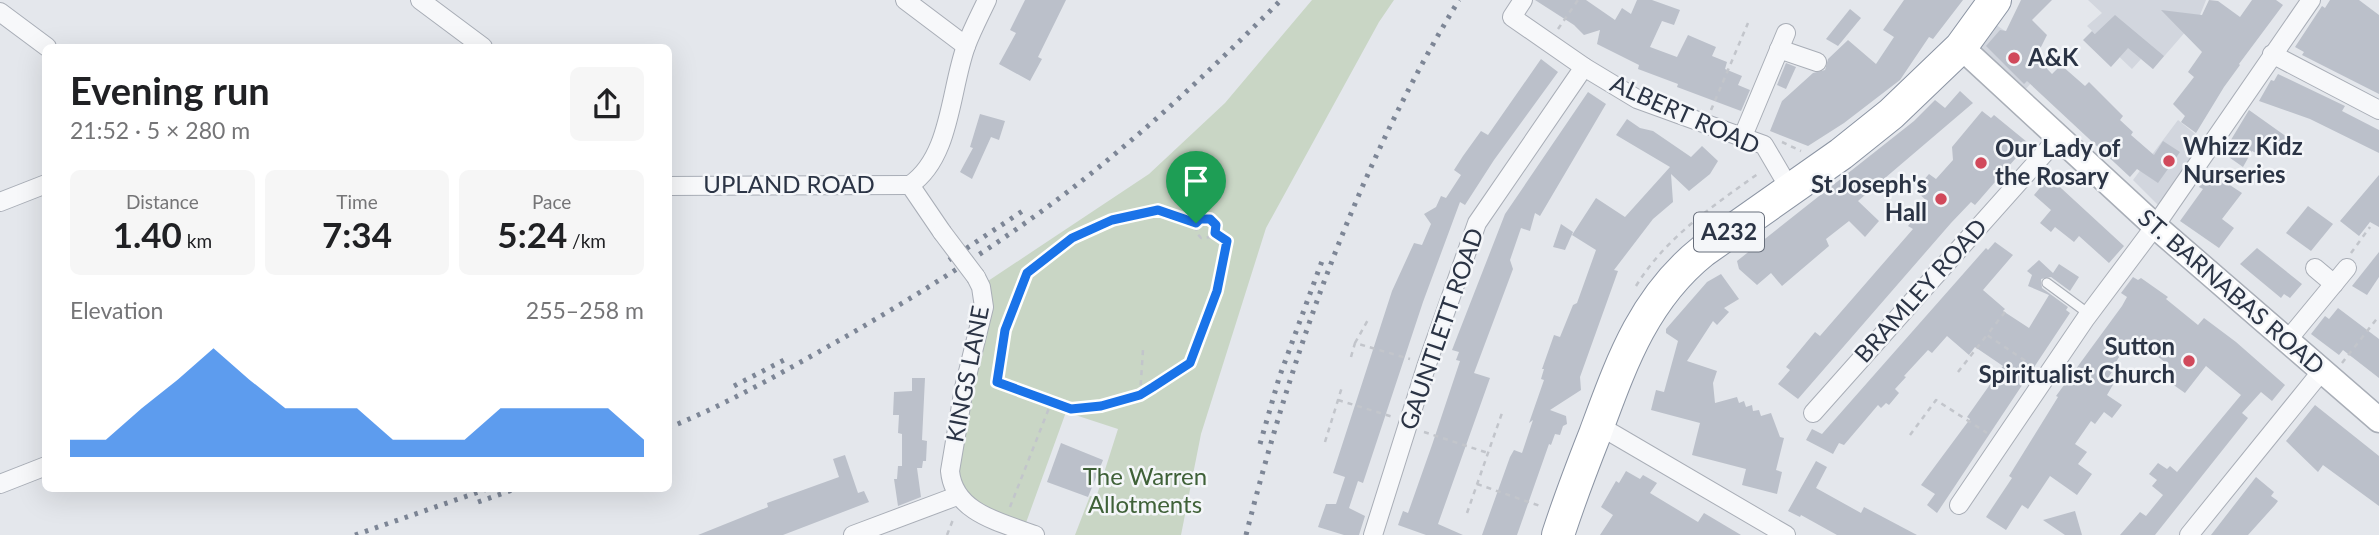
<!DOCTYPE html>
<html lang="en">
<head>
<meta charset="utf-8">
<style>
	body { margin:0; font-family:Lato,sans-serif; background:#f6f6f6; color:#202124; height:100vh; display:flex; flex-direction:column; font-size:26px; white-space:nowrap }
	* { box-sizing:border-box; margin:0 }
	p { font-size:23px; color:#757577 }
	.icon { flex:none; width:38px; height:38px; fill:none; stroke:currentColor; stroke-width:2; stroke-linecap:round; stroke-linejoin:round }
	.map { position:relative; flex:1; overflow:hidden }
	.drawer { position:absolute; left:42px; top:44px; width:630px; height:448px; display:flex; flex-direction:column; background:#fff; border-radius:10px; box-shadow:0 7px 28px #0002 }
	.drawer>* { flex:none }
	.pin { position:absolute; display:grid; place-items:center; width:60px; height:60px; color:#fff; margin:-72px -30px; border-radius:50% 50% 50% 0; rotate:-45deg; box-shadow:0 0 7px #0007 }
	.pin .icon { rotate:45deg }
	.round { display:grid; place-items:center; flex:none; width:74px; height:74px; border-radius:10px; background:#f6f6f6 }
	.overview { display:flex; align-items:center; justify-content:space-between; height:119px; padding:0 28px }
	h1 { font-size:38px; font-weight:700; line-height:52px }
	.metrics { display:grid; grid-template-columns:repeat(3,1fr); gap:10px; height:119px; padding:7px 28px }
	.metrics div { display:grid; align-content:center; border-radius:10px; background:#f6f6f6; text-align:center }
	.metrics b { font-size:35px; font-weight:700 }
	.metrics small { font-size:19px; font-weight:400 }
	.metrics p { font-size:19px }
	.chart { height:196px; padding:14px 28px }
	.chart p { display:flex; justify-content:space-between }
	.chart svg { width:100%; height:126px; margin-top:7px; fill:#1a73e8; opacity:.7 }
	.map>svg:first-child { display:block }
	.built { fill:#d2d6de }
	.green { fill:#c9d6c5 }
	.building { fill:#bbc0ca }
	.lines { fill:none; stroke-linecap:round; stroke-linejoin:round }
	.lane-casing { stroke:#a9aeb7; stroke-width:11 }
	.street-casing { stroke:#a9aeb7; stroke-width:20 }
	.secondary-casing { stroke:#a9aeb7; stroke-width:27 }
	.highway-casing { stroke:#8b94a3; stroke-width:34 }
	.path { stroke:#c2c5cb; stroke-width:2.5; stroke-dasharray:5 5; stroke-linecap:butt }
	.lane { stroke:#f7f8fa; stroke-width:9 }
	.street { stroke:#f7f8fa; stroke-width:18 }
	.secondary { stroke:#fff; stroke-width:24 }
	.highway { stroke:#fff; stroke-width:32 }
	.rail { stroke:#7d8696; stroke-width:5; stroke-dasharray:3.5 7; stroke-linecap:butt }
	.street-bridge-casing { stroke:#a9aeb7; stroke-width:20; stroke-linecap:butt }
	.street-bridge { stroke:#f7f8fa; stroke-width:18 }
	.route-casing { stroke:#fff; stroke-width:14 }
	.route { stroke:#1a73e8; stroke-width:9 }
	.poi-dot { fill:#d1495b; stroke:#f4f6f9; stroke-width:2.5 }
	.labels { text-anchor:middle; stroke-width:5; stroke-linejoin:round; paint-order:stroke }
	.shield { fill:#f4f6f9; stroke:#676e7b; stroke-width:2 }
	.shield-label { font-size:23px; font-weight:bold; fill:#2b3445 }
	.poi-label { font-size:24px; font-weight:bold; fill:#2b3445; stroke:#f4f6f9; text-anchor:start }
	.street-label { font-size:24px; fill:#2b3445; stroke:#f4f6f9 }
	.park-label { font-size:24px; fill:#3f6138; stroke:#f4f6f9 }
</style>
</head>
<body>
<div class="map">
<svg width="2379" height="535" viewBox="0 0 2379 535">
	<rect width="100%" height="100%" fill="#e4e7ec"/>
	<!-- built -->
	<g class="built">
		<polygon points="2088,0 2206,0 2200,15 2153,69 2141,59 2132,69 2087,26 2102,13"/>
		<polygon points="1992,22 2050,62 2024,91 1975,44"/>
		<polygon points="2178,120 2205,142 2158,205 2133,180"/>
	</g>
	<!-- green -->
	<polygon class="green" points="1312,0 1394,0 1379,22 1266,228 1201,434 1181,535 1075,535 1090,496 1096,498 1118,429 1066,412 1023,531 974,507 953,471 988,281 1149,174 1225,103"/>
	<!-- building -->
	<g class="building">
		<polygon points="1025,0 1066,0 1038,57 1042,59 1030,81 999,64 1016,33 1010,30"/>
		<polygon points="1535,0 1586,0 1615,20 1622,8 1631,14 1637,0 1652,0 1680,10 1674,25 1662,21 1650,47 1677,57 1688,35 1716,47 1712,56 1727,62 1725,69 1742,76 1738,85 1750,90 1741,111 1677,87 1678,84 1638,69 1639,65 1597,44 1600,30 1584,35 1574,25"/>
		<polygon points="1904,0 1963,0 1933,39 1929,37 1900,80 1844,123 1808,146 1770,131 1782,101 1813,73 1825,70 1828,59 1848,40 1876,64 1894,37 1883,30"/>
		<polygon points="2021,0 2052,0 2032,20 2047,35 2036,57 2052,74 2061,65 2085,86 2089,82 2123,116 2120,120 2133,132 2131,135 2154,155 2163,141 2180,152 2158,183 2137,169 2130,177 2027,81 2024,84 1986,46 2000,30 2006,31"/>
		<polygon points="2209,0 2218,1 2240,17 2252,0 2276,0 2283,5 2239,64 2240,65 2224,87 2196,133 2181,122 2185,116 2173,104 2194,77 2188,72 2202,52 2161,10 2202,15"/>
		<polygon points="2330,0 2359,0 2379,15 2379,94 2302,55 2304,52 2295,47 2322,6 2325,8"/>
		<polygon points="1850,9 1861,18 1838,46 1826,39"/>
		<polygon points="2115,15 2164,56 2153,69 2128,48 2111,67 2083,40 2092,31 2095,34"/>
		<polygon points="1541,59 1558,72 1494,160 1465,205 1460,202 1423,302 1363,483 1358,481 1349,508 1365,516 1359,535 1344,535 1318,527 1326,504 1336,504 1345,477 1333,473 1392,291 1414,243 1422,245 1431,224 1424,214 1436,207 1441,196 1446,198 1461,175 1454,170 1463,156 1481,131 1488,135"/>
		<polygon points="1786,63 1796,67 1786,89 1777,85"/>
		<polygon points="2278,74 2345,106 2342,111 2379,130 2379,153 2310,119 2259,101 2271,80 2274,81"/>
		<polygon points="1960,91 1973,103 1858,201 1879,221 1865,237 1849,221 1826,239 1829,246 1782,286 1771,273 1757,285 1739,269 1737,261 1914,121 1935,100 1945,108"/>
		<polygon points="1588,92 1606,104 1540,216 1535,213 1530,231 1521,228 1510,260 1513,269 1474,373 1490,378 1438,524 1463,535 1426,535 1398,525 1403,511 1408,513 1432,445 1460,361 1456,360 1459,352 1452,350 1505,214"/>
		<polygon points="2249,110 2291,140 2284,150 2270,141 2267,146 2264,144 2258,154 2252,151 2243,167 2223,153"/>
		<polygon points="1982,111 1991,118 1994,115 2027,142 2020,150 2022,151 1975,205 1971,202 1951,223 1798,399 1778,384 1790,370 1786,367 1815,332 1820,336 1913,229 1908,226 1928,202 1915,190 1929,174 1936,179 1953,160 1952,147"/>
		<polygon points="980,114 1005,121 999,140 991,137 972,179 960,172 973,148 970,147"/>
		<polygon points="1627,119 1640,128 1653,131 1691,157 1702,146 1718,161 1710,174 1689,191 1671,174 1673,202 1653,219 1614,270 1618,271 1580,377 1581,390 1550,410 1566,416 1567,424 1563,426 1560,435 1555,434 1551,445 1549,444 1517,535 1482,535 1510,457 1514,450 1522,453 1533,420 1529,423 1544,380 1541,379 1544,369 1542,369 1554,335 1560,337 1573,305 1577,303 1596,250 1572,235 1596,198 1625,217 1670,167 1616,135"/>
		<polygon points="2210,172 2242,193 2222,219 2234,228 2219,248 2180,221 2203,189 2199,187"/>
		<polygon points="2379,175 2379,227 2370,222 2359,236 2340,221"/>
		<polygon points="2049,177 2124,246 2109,263 2079,236 2074,242 2055,227 2051,232 2040,223 2051,210 2034,195"/>
		<polygon points="2308,206 2333,224 2311,251 2286,233"/>
		<polygon points="1561,224 1573,232 1565,250 1553,247"/>
		<polygon points="1995,242 2013,255 1983,290 2005,309 2003,311 2029,328 2049,295 2028,286 2032,275 2027,271 2039,260 2053,273 2059,264 2079,277 2070,291 2051,277 2041,279 2042,288 2068,307 2066,310 2070,313 1937,513 1927,505 1935,494 1921,485 1970,419 1967,417 2003,366 1975,347 1969,355 1947,336 1932,353 1928,350 1904,376 1906,377 1895,389 1899,393 1889,405 1886,403 1881,408 1878,405 1844,445 1839,443 1833,454 1806,440 1812,429 1822,434 1986,248 1988,250"/>
		<polygon points="2257,248 2302,284 2290,298 2284,294 2281,298 2240,264"/>
		<polygon points="2379,252 2379,277 2367,295 2352,286"/>
		<polygon points="1721,274 1739,299 1724,308 1729,312 1717,325 1713,321 1687,361 1717,371 1713,383 1715,403 1737,397 1739,403 1744,401 1746,407 1752,405 1753,411 1759,410 1761,416 1771,413 1780,437 1784,438 1776,470 1782,472 1777,494 1742,485 1746,469 1692,455 1700,423 1651,410 1656,390 1664,392 1678,341 1666,333 1666,329 1707,282"/>
		<polygon points="2133,277 2138,280 2141,278 2168,297 2166,299 2198,325 2204,318 2236,342 2285,385 2272,401 2261,392 2242,413 2248,418 2155,535 2120,535 2140,512 2146,516 2163,495 2152,486 2157,480 2149,474 2158,463 2167,469 2170,466 2177,472 2241,395 2206,366 2185,393 2158,374 2166,363 2133,337 2113,366 2115,367 2108,378 2114,383 2107,395 2122,405 2112,418 2104,412 2095,424 2091,421 2075,444 2087,452 2078,464 2092,474 2077,495 2050,476 2028,509 2022,505 2006,530 1986,517 2012,478 2009,476 2058,397 2056,396 2122,306 2127,297 2121,293"/>
		<polygon points="2338,308 2379,339 2379,378 2343,350 2339,355 2311,334 2325,316 2329,319"/>
		<polygon points="912,378 925,378 922,440 927,441 926,461 923,461 922,468 917,468 921,497 898,506 894,479 897,479 898,466 902,466 902,434 898,433 899,415 893,415 894,392 912,391"/>
		<polygon points="2315,405 2379,456 2379,506 2323,465 2318,472 2286,441"/>
		<polygon points="1061,443 1103,460 1088,497 1047,482"/>
		<polygon points="845,455 858,493 864,491 869,502 783,535 698,535 768,507 767,503 839,477 833,459"/>
		<polygon points="1816,461 1827,467 1816,488 1861,513 1864,507 1917,535 1837,535 1801,515 1800,517 1788,511"/>
		<polygon points="1626,471 1640,479 1643,475 1657,483 1650,493 1698,522 1704,513 1741,535 1600,535 1613,515 1601,507 1616,481 1619,483"/>
		<polygon points="2256,477 2274,492 2271,496 2278,501 2275,505 2248,535 2211,535"/>
		<polygon points="2075,511 2082,535 2065,535 2043,520"/>
	</g>
	<g class="lines">
		<defs>
			<polyline id="lane" points="2047,283 2089,314"/>
			<g id="street">
				<polyline points="420,0 483,47"/>
				<polyline points="905,0 966,46"/>
				<polyline points="1523,0 1512,17 1584,67 1637,99 1764,145 1791,191"/>
				<polyline points="0,12 47,47"/>
				<polyline points="1779,49 1817,62"/>
				<polyline points="2272,54 2379,110"/>
				<polyline points="1743,136 1786,33"/>
				<path d="M 910,185 C 951,157 950,90 966,46 C 972,30 980,15 987,0"/>
				<polyline points="910,185 942,232"/>
				<polyline points="668,186 910,185"/>
				<polyline points="0,202 46,184"/>
				<polyline points="2315,268 2334,284"/>
				<path d="M 976,277 L 981,287 L 984,307 L 964,388 L 950,471 C 954,513 1000,522 1035,535"/>
				<polyline points="2286,342 2347,268"/>
				<polyline points="1813,413 2058,138"/>
				<polyline points="1598,425 1786,535"/>
				<polyline points="0,484 46,466"/>
				<polyline points="1959,505 2086,318 2155,226 2311,0"/>
				<polyline points="853,535 957,496"/>
				<polyline points="1373,535 1427,364 1477,223 1584,67"/>
				<polyline points="2189,535 2321,372"/>
			</g>
			<polyline id="secondary" points="1961,47 2155,226 2379,420"/>
			<path id="highway" d="M 1558,535 C 1569,501 1582,467 1595,434 C 1621,364 1643,299 1703,251 L 1841,154 L 1891,114 L 1961,47 L 1995,0"/>
		</defs>
		<!-- lane casing -->
		<use href="#lane" class="lane-casing"/>
		<!-- street casing -->
		<use href="#street" class="street-casing"/>
		<!-- secondary casing -->
		<use href="#secondary" class="secondary-casing"/>
		<!-- highway casing -->
		<use href="#highway" class="highway-casing"/>
		<!-- path -->
		<g class="path">
			<polyline points="1558,29 1578,0"/>
			<polyline points="1711,110 1748,23"/>
			<polyline points="1782,142 1801,151"/>
			<polyline points="1197,223 1201,219 1210,219 1216,225 1215,233"/>
			<polyline points="2351,253 2370,227"/>
			<path d="M 1636,286 C 1666,237 1713,206 1759,173"/>
			<polyline points="2005,312 1987,335 2033,366"/>
			<polyline points="1355,343 1369,318"/>
			<polyline points="1351,357 1355,343 1410,359"/>
			<polyline points="2342,363 2379,316"/>
			<polyline points="1958,372 1987,335"/>
			<polyline points="1140,395 1143,350"/>
			<polyline points="1338,400 1393,417"/>
			<polyline points="1424,432 1488,453"/>
			<polyline points="1910,435 1936,400 1987,433"/>
			<polyline points="1325,442 1342,387"/>
			<polyline points="1477,484 1543,507"/>
			<polyline points="1010,507 1051,403 1071,409 1101,406 1140,395 1190,363 1217,291 1227,241 1215,233 1211,237 1201,238 1196,232 1197,223 1158,210 1112,220 1072,238 1026,273 1005,330 997,382 1051,403"/>
			<polyline points="1467,513 1502,413"/>
			<polyline points="947,535 954,517"/>
		</g>
		<!-- lane -->
		<use href="#lane" class="lane"/>
		<!-- street -->
		<use href="#street" class="street"/>
		<!-- secondary -->
		<use href="#secondary" class="secondary"/>
		<!-- highway -->
		<use href="#highway" class="highway"/>
		<!-- rail -->
		<g class="rail">
			<polyline points="949,260 1024,210"/>
			<polyline points="734,386 784,360"/>
			<path d="M 668,428 C 732,402 792,367 852,333 C 941,281 1031,224 1110,158 C 1170,109 1226,55 1281,0"/>
			<polyline points="1260,444 1279,378 1322,261"/>
			<polyline points="478,502 518,488"/>
			<polyline points="355,535 490,488"/>
			<path d="M 1246,535 C 1293,350 1359,163 1459,0"/>
		</g>
		<defs>
			<polyline id="street-bridge" points="942,232 976,277"/>
		</defs>
		<!-- street-bridge casing -->
		<use href="#street-bridge" class="street-bridge-casing"/>
		<!-- street-bridge -->
		<use href="#street-bridge" class="street-bridge"/>
	</g>
	<g class="lines">
		<defs>
			<polygon id="route" points="1158,210 1196,223 1200,219 1210,219 1216,225 1215,233 1227,241 1217,291 1190,363 1153,387 1140,395 1101,406 1071,409 997,382 1005,330 1027,273 1072,238 1112,220"/>
		</defs>
		<!-- route casing -->
		<use href="#route" class="route-casing"/>
		<!-- route -->
		<use href="#route" class="route"/>
	</g>
	<!-- markers -->
	<g class="poi-dot">
		<circle cx="2014" cy="58" r="7"/>
		<circle cx="2169" cy="161" r="7"/>
		<circle cx="1981" cy="163" r="7"/>
		<circle cx="1941" cy="199" r="7"/>
		<circle cx="2189" cy="361" r="7"/>
	</g>
	<g class="labels">
		<!-- shield labels -->
		<rect class="shield" x="1694" y="212.5" width="70" height="39" rx="5"/>
		<g class="shield-label">
			<text x="1729" y="240">A232</text>
		</g>
		<!-- poi labels -->
		<g class="poi-label">
			<text x="2028" y="66">A&amp;K</text>
			<text x="2183" y="155">Whizz Kidz<tspan x="2183" dy="28">Nurseries</tspan></text>
			<text x="1995" y="157">Our Lady of<tspan x="1995" dy="28">the Rosary</tspan></text>
			<text x="1927" y="193" text-anchor="end">St Joseph's<tspan x="1927" dy="28">Hall</tspan></text>
			<text x="2175" y="355" text-anchor="end">Sutton<tspan x="2175" dy="28">Spiritualist Church</tspan></text>
		</g>
		<!-- street labels -->
		<g class="street-label">
			<text transform="translate(1685 115) rotate(24)" y="8">ALBERT ROAD</text>
			<text x="789" y="193">UPLAND ROAD</text>
			<text transform="translate(1921 291) rotate(-48)" y="8">BRAMLEY ROAD</text>
			<text transform="translate(2231 292) rotate(41)" y="8">ST. BARNABAS ROAD</text>
			<text transform="translate(1442 329) rotate(-71)" y="8">GAUNTLETT ROAD</text>
			<text transform="translate(968 374) rotate(-79)" y="8">KINGS LANE</text>
		</g>
		<!-- park labels -->
		<g class="park-label">
			<text x="1145" y="485">The Warren<tspan x="1145" dy="28">Allotments</tspan></text>
		</g>
	</g>
</svg>
<div class="pin" style="left:1196px;top:223px;background:#1e9e55"><svg class="icon" aria-label="arrive" viewBox="0 0 24 24"><path d="M6 21V4h12l-3 4 3 4H6"/></svg></div>
<section class="drawer">
<div class="overview"><div><h1>Evening run</h1><p>21:52 · 5 × 280 m</p></div><a class="round"><svg class="icon" aria-label="share" viewBox="0 0 24 24"><path d="M12 15V3M7 8l5-5 5 5M5 13v7h14v-7"/></svg></a></div>
<div class="metrics">
<div><p>Distance</p><b>1.40<small> km</small></b></div>
<div><p>Time</p><b>7:34</b></div>
<div><p>Pace</p><b>5:24<small> /km</small></b></div>
</div>
<div class="chart"><p><span>Elevation</span>255–258 m</p>
<svg viewBox="0 0 160 44" preserveAspectRatio="none"><path d="M0 44V38L10 38L20 27L30 17L40 6L50 17L60 27L70 27L80 27L90 38L100 38L110 38L120 27L130 27L140 27L150 27L160 38V44z"/></svg>
</div>
</section>
</div>
</body>
</html>
